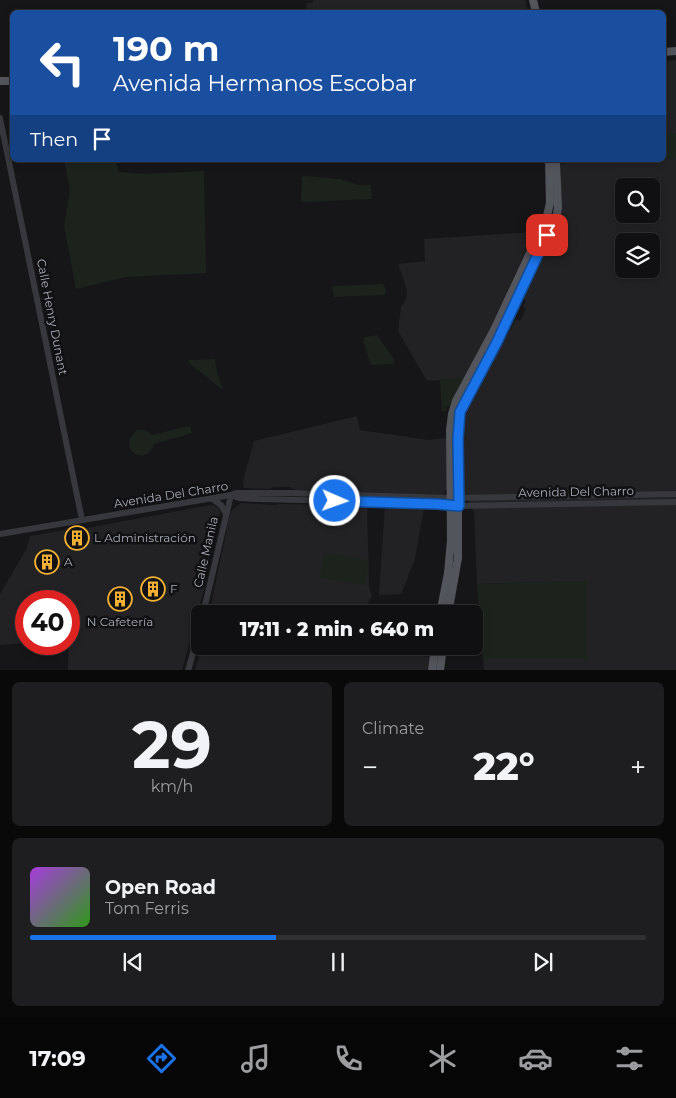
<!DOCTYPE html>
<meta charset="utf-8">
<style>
:root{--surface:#101012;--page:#1e1e20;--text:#f1f3f6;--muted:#9c9d9f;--line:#303032;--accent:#1a73e8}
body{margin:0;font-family:Montserrat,sans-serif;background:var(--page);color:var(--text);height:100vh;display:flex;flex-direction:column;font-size:19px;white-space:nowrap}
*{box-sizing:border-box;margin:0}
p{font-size:16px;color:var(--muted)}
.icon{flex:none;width:28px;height:28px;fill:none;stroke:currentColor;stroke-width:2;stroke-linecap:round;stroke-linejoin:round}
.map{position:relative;height:670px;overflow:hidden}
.sheet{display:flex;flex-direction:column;gap:12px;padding:12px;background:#09090a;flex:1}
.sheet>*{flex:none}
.top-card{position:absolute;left:10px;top:10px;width:656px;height:152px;border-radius:8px;box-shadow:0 2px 8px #0003,0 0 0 1px var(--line);background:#1a4fa0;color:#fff;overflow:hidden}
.controls{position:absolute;left:615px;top:178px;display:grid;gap:10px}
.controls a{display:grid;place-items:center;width:45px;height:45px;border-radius:8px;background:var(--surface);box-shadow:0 2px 8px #0003,0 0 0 1px var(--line);font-size:25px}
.speed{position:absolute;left:15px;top:590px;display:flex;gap:10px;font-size:25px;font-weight:700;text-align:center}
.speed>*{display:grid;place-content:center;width:65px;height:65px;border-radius:50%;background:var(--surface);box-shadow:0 2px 8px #0003,0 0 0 1px var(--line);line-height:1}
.speed .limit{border:8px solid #d22;background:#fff;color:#111}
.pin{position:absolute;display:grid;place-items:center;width:42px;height:42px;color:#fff;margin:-21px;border-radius:10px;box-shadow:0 2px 8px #0006}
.me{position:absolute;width:55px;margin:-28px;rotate:92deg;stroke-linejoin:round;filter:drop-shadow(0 0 4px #0008)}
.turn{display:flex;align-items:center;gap:18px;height:105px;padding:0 20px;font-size:22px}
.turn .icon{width:65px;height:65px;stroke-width:2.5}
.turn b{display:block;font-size:35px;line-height:42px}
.then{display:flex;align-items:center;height:48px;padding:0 20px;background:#0003;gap:10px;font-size:19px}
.big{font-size:38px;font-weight:800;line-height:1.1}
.sheet .widget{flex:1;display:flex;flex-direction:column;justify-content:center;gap:8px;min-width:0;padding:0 18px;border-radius:8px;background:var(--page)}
.sheet .dial{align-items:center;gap:0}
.dial b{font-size:65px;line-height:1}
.song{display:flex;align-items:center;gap:15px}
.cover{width:60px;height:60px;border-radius:8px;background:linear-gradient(135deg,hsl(280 70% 55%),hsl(110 70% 35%))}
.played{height:5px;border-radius:2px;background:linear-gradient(90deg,var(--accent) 40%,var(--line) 40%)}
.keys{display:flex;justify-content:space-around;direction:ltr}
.heat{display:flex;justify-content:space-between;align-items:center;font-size:28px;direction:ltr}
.sheet .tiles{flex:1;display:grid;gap:12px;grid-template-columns:1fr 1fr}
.widget:last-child{grid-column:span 2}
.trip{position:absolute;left:191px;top:605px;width:292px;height:50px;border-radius:8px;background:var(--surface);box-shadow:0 2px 8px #0003,0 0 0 1px var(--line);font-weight:800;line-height:50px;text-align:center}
.menu{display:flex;height:80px;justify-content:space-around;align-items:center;background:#060607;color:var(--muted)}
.menu .icon{width:35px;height:35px}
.menu .current{color:var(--accent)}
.menu b{font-size:22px;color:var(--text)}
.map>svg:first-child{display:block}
.built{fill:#222225;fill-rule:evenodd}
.green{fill:#1c231d}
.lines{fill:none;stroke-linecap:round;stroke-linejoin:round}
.minor{stroke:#37383d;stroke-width:6}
.major{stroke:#53555c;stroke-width:8}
.route-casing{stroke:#114b97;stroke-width:12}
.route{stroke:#1a73e8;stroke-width:9}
.labels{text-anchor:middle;stroke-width:5;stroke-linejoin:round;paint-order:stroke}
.street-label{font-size:12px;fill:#a8adb8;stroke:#111113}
.poi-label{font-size:12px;fill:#a8adb8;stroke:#111113;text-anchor:start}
</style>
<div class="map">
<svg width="676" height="671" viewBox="0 0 676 671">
<rect width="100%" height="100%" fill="#161618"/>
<!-- built -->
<g class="built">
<path d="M313,0H525L528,12H307L306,3H313Z"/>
<path d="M676,60V670H474H484L483,659H586L585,581L477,584L474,512L464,494L463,433L467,407L516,319L520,321L526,309L523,307L526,301L523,299L561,215V160H664V61ZM624,186H651V214H624ZM624,241H651V269H624Z"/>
<path d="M534,232L487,336L465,378L427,381L398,331L401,307L406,300L407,290L398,264L425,261L424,239Z"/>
<path d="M357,416L360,430L429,440L447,438L448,490H445L444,495L295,490L290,487H273L269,489L244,488L243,481L254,441Z"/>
<path d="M241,503L275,505L279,504L367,506L369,587L372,596L362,614H211L210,610L230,514L232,510Z"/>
<path d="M210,505H214L219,509L220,513L214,545L210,556L206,582L182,670H68L69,601H26V643L0,645V594L26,550L30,536L72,529L87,528Z"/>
<path d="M385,506L424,508L415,559L401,594L379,595Z"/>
<path d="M202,646H357L431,657L429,670L195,671Z"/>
</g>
<!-- green -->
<g class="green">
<path d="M676,133V159L663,160L664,134Z"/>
<path d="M64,160H115L119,172L145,174L204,171L206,273L126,277L76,289L64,226L70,190Z"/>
<path d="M305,176L340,179L358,185H371L372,199L303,202L301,201L302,177Z"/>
<path d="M383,284L386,289L385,295L334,297L332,288L334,286Z"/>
<path d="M378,335C382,345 390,351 394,360L393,364L372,365L370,363L363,340L365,337Z"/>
<path d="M215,359L216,368L223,390L188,362L189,360Z"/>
<path d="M465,378L451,405L447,407L446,411H442L440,380Z"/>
<path d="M190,426L192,433L154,444C149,462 127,458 129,439L137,430H145L152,435Z"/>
<path d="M324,553L369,560L365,585L320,578Z"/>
<path d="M586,581L587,659H483L477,584Z"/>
</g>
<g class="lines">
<!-- minor -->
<g class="minor">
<path d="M0,118L82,520"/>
<path d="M232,495L236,493H290L451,498L676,494"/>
<path d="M211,498L221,505L226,514"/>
<path d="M0,534L231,495L239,498L258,499L427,503L459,506L676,502"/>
<path d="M203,614L231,495"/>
<path d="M188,671L200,627"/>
</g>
<!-- major -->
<g class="major">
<path d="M533,0L536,12"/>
<path d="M664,52L676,51"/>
<path d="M0,81H12"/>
<path d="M440,614L448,573L451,540L450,430L452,414L456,401L494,330L547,216L550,203L549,160"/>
<path d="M448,614L458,558V439L460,412L497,342L556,218L558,208L556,160"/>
<path d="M432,671L435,646"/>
<path d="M440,671L443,646"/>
</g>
</g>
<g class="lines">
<!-- route casing -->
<g class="route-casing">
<path id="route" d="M335,501L437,504L459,506L458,439L460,412L497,342L547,235"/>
</g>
<!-- route -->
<use href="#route" class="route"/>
</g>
<!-- icons -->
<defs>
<g id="building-ring" transform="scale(1.25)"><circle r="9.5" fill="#111113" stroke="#f2b134" stroke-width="1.5"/><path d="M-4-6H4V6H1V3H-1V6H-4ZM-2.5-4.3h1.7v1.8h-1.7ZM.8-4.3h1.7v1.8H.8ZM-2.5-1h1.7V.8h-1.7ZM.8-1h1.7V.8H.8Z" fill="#f2b134"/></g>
</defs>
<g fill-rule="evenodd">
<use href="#building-ring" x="77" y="538"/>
<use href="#building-ring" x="47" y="562"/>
<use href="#building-ring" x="153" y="589"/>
<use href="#building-ring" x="120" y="599"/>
</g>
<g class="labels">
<!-- street labels -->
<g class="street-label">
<text transform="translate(52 317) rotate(79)" y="4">Calle Henry Dunant</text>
<text transform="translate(576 492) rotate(-1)" y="4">Avenida Del Charro</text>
<text transform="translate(171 495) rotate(-9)" y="4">Avenida Del Charro</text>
<text transform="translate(206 552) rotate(-77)" y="4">Calle Manila</text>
</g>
<!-- poi labels -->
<g class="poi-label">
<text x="94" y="542">L Administración</text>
<text x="64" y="566">A</text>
<text x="170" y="593">F</text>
<text x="120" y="626" text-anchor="middle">N Cafetería</text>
</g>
</g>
</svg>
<div class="controls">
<a><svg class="icon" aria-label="search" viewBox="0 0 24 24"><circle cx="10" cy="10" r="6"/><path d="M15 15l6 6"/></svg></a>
<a><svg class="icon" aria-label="layers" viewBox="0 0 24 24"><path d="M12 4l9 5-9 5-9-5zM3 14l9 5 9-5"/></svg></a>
</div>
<div class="speed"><div class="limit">40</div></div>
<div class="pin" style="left:547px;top:235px;background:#d93025"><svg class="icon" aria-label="arrive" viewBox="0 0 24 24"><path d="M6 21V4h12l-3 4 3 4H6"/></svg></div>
<svg class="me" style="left:335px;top:501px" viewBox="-20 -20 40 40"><circle r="17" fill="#1a73e8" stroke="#fff" stroke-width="3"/><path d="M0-11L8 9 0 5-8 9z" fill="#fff"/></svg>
<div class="trip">17:11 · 2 min · 640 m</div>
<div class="top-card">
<div class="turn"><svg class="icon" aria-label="left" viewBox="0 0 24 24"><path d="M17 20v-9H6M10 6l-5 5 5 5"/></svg><div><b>190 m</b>Avenida Hermanos Escobar</div></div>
<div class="then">Then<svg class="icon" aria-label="arrive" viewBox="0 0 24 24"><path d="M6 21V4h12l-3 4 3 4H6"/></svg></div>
</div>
</div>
<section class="sheet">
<div class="tiles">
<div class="widget dial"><b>29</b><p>km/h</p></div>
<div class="widget"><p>Climate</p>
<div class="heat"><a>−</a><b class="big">22°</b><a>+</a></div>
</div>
<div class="widget">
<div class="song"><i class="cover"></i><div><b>Open Road</b><p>Tom Ferris</p></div></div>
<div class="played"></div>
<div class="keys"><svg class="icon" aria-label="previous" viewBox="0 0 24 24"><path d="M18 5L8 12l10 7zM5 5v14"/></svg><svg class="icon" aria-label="pause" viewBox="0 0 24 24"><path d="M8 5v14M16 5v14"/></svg><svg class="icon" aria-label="next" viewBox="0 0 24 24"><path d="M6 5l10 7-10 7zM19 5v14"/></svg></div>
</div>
</div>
</section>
<nav class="menu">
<b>17:09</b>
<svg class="icon current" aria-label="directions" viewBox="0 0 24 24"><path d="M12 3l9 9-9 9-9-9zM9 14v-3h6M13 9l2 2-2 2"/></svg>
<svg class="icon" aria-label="music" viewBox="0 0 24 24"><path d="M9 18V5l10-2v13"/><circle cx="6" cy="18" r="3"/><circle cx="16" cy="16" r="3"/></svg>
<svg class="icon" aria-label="phone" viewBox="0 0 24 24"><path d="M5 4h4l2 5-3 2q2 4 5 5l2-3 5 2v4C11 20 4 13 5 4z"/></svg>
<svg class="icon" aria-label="climate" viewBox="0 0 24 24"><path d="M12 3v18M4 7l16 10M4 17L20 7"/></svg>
<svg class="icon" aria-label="car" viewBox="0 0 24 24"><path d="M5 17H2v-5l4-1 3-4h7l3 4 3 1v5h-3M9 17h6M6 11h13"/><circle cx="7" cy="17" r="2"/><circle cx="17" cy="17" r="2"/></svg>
<svg class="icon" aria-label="filters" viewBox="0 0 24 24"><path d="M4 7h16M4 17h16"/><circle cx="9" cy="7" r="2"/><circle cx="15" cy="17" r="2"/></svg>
</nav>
